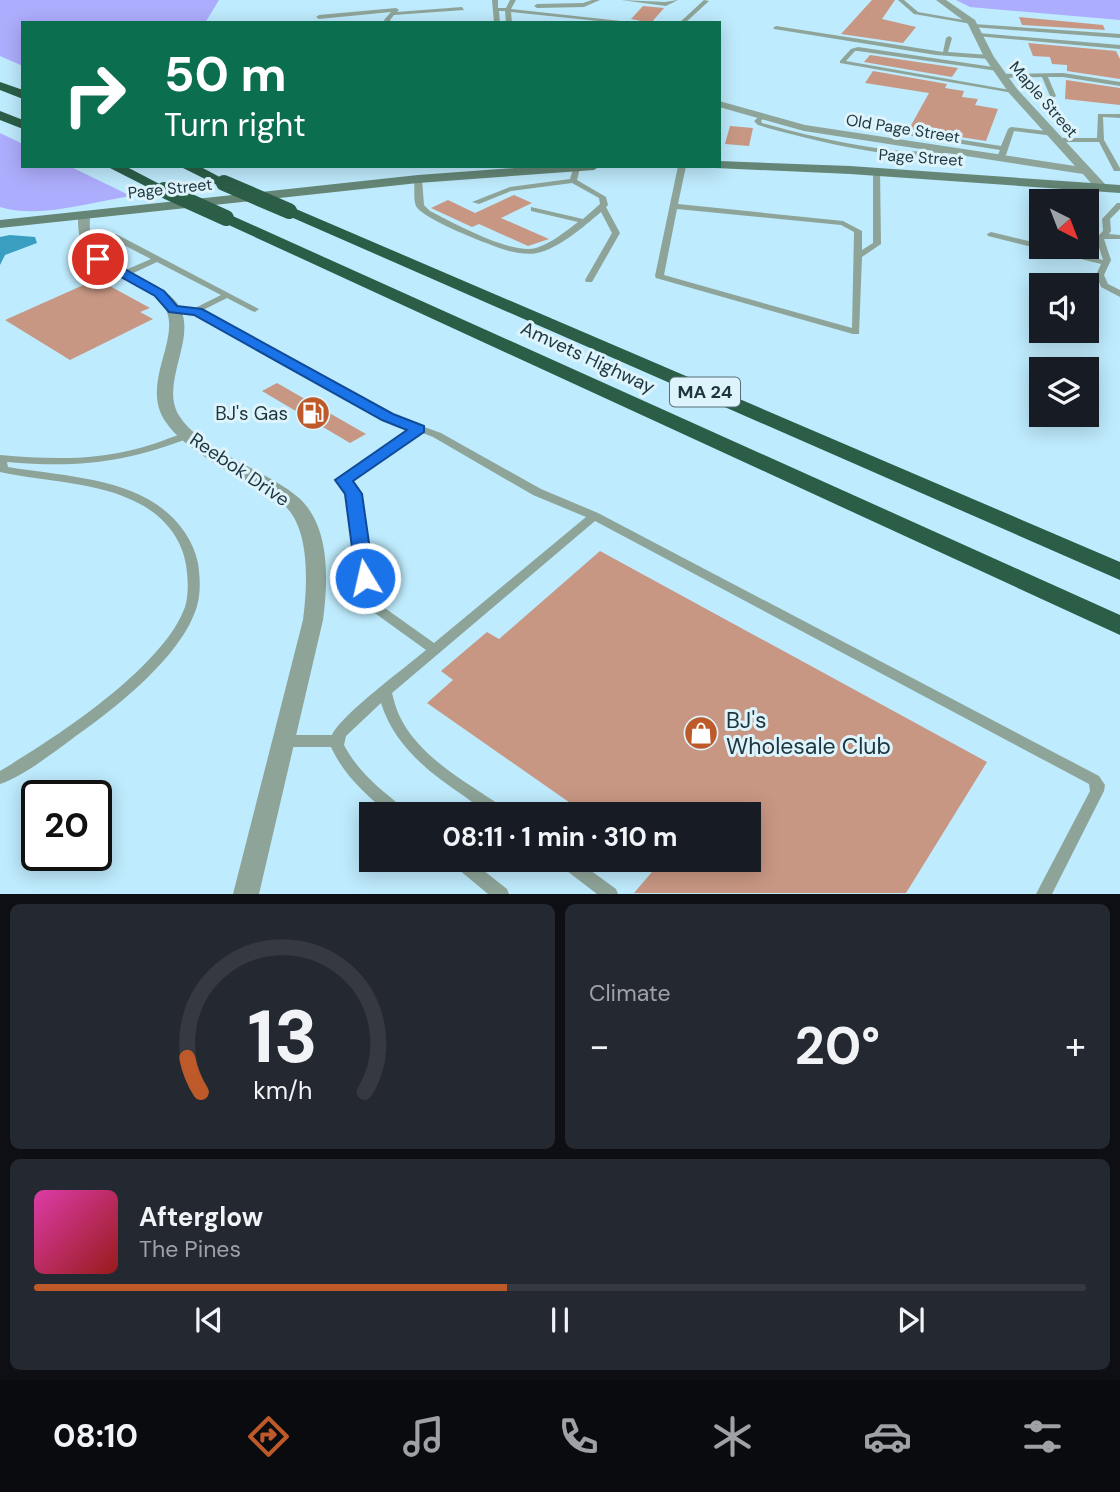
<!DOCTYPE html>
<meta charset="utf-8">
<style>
:root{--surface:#171b24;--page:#242831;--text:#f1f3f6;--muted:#9ea1a6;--line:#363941;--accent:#be5929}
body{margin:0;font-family:"DM Sans",sans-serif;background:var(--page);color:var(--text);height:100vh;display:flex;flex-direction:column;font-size:26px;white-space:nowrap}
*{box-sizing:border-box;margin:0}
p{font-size:23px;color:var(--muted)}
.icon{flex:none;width:38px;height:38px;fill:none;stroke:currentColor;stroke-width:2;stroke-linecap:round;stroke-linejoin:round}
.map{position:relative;height:894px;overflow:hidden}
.side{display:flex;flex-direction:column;gap:10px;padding:10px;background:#0d0f14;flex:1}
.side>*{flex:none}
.guide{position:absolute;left:21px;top:21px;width:700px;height:147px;border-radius:0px;box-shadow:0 4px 18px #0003;background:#0b6e4f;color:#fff;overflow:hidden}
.needle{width:46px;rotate:138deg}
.controls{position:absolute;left:1029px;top:189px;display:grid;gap:14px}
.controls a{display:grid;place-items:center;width:70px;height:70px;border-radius:0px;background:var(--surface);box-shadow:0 4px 18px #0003;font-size:35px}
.speed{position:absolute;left:21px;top:780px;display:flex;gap:14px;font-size:35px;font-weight:700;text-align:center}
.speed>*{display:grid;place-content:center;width:91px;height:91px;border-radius:50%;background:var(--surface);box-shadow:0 4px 18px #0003;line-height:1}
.speed .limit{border:4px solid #111;border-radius:10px;background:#fff;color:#111}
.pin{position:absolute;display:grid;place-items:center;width:60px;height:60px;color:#fff;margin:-30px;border:4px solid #fff;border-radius:50%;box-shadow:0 2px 7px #0007}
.me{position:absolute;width:77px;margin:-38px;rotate:351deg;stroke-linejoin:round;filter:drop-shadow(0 0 5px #0008)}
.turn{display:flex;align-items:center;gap:24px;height:147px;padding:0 28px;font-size:32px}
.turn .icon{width:91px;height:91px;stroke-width:2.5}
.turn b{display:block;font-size:49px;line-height:60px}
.big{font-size:52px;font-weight:700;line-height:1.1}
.side .card{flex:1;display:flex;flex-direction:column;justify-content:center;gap:10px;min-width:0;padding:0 24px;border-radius:10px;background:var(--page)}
.side .dial{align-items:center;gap:0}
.dial svg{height:182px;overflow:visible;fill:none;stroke:var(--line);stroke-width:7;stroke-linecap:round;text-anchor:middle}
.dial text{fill:var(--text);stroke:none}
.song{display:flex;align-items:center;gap:21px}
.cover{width:84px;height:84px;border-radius:10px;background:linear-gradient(135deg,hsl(320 70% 55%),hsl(0 70% 35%))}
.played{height:7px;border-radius:4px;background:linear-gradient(90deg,var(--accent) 45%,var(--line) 45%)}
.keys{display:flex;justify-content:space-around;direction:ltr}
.heat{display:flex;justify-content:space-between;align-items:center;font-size:38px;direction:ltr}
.side .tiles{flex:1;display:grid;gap:10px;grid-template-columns:1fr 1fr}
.card:last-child{grid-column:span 2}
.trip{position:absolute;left:359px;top:802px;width:402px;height:70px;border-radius:0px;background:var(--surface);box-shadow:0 4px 18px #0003;font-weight:700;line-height:70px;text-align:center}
.dock{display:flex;height:112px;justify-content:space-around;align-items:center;background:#090b0e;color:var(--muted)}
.dock .icon{width:49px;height:49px}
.dock .on{color:var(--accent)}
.dock b{font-size:32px;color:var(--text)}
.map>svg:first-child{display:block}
.green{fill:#adadfd}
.water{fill:#399ebf}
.building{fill:#c89783}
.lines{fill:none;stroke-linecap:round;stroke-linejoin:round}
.lane{fill:#8ea499;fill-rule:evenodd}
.street{fill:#8ea499;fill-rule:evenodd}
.secondary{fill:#658676;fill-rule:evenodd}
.highway{fill:#2b5d47;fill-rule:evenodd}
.highway-bridge{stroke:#2b5d47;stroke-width:16}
.route{fill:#1a73e8;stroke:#114b97;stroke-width:2}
.labels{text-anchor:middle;stroke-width:6;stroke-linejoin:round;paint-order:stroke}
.far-street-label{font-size:16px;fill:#1e353d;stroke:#def4fd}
.shield{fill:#def4fd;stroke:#586e77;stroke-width:2}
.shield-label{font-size:18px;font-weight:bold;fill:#1e353d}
.street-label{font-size:19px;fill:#1e353d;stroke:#def4fd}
.poi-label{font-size:19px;fill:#1e353d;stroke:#def4fd;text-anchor:end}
.near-poi-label{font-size:23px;fill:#1e353d;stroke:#def4fd;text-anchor:start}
</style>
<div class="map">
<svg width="1120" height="894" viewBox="0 0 1120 894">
<rect width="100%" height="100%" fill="#beebfd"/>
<!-- green -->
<g class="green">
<path d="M0,0H219L205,23H23V66L0,56Z"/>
<path d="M956,0H1120V20L970,7Z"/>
<path d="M0,133L23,144V166H69L131,196C91,202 39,219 0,207Z"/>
</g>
<!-- water -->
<path class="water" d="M10,235L35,237L37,243L5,255L0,265V237Z"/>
<!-- building -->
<g class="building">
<path d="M872,0H895L882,19L916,27L903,43L841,34Z"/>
<path d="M643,6L664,8L651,23L631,19Z"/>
<path d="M1019,17L1103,25L1105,30L1022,25Z"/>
<path d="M1028,43L1116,51L1120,59V79L1067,71V65L1052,64L1050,57L1033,56Z"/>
<path d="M870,55L958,68L952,77L864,62Z"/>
<path d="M873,71L947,84L945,88L964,91L962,97L978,99L975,105L998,109L986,141L909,129L929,93L865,83Z"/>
<path d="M1066,80L1120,88V105L1065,99Z"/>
<path d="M730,126L753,128L749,146L725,144Z"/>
<path d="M514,195L532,203L501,218L549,239L528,246L479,224L472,227L431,208L448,200L475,213Z"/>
<path d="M97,279L150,308L140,312L153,319L70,360L5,320Z"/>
<path d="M277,383L366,434L350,443L262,391Z"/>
<path d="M600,551L987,762L906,893H634L663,859H749V814H586L427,703L453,680L441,671L487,632L499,639Z"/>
</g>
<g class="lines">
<!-- lane -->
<g class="lane">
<path d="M492,0H498V8H506L510,0H516L511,9L639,23H617L511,12L512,23H506L505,11H499L500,23H494Z"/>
<path d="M592,0H600L584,7L537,8L534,6L537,4L583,3Z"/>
<path d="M621,0L665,2L678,0L666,6Z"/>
<path d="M704,0L709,1L685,23H679Z"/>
<path d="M898,0H904L918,12L975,22L972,24L914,14Z"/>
<path d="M462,7L464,10L394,15L390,20L392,23H386L384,20L391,12L319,19L316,17L319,15L396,8L399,10L397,12Z"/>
<path d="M974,24L1120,34V38L972,27V25Z"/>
<path d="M776,26L943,52L946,38L949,36L952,38L948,52L989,55L992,57L989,59L936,55L774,29L773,28Z"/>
<path d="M978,33L1120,45V49L976,36V34Z"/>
<path d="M858,47L1000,68V70L998,71L858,51H855L846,61L1016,91L1013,93L840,63V61L851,49Z"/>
<path d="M1063,73L1120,82V86L1063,77H1048L1056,96L1053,98L1050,96L1042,77L1002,78L999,76L1002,74Z"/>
<path d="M762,114L765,116L761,121L762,123C809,136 901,159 947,149L950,151C918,168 795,136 758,125L754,121Z"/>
<path d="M1098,114H1120V118L1103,117L1104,140L1120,168V171H1114L1099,142H1059L1056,140L1059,138H1097Z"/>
<path d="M1011,127L1054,132L1057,134L1054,136L1014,131L1006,155L1002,157L998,155L1000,150L893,133L890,131L893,129L1001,146L1008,129Z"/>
<path d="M574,166L580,168L577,180L606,197L608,205L606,207L620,233L592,282H586L585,280L612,233L601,212C583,227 560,248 537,253C528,255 518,253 509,251C494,247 422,219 416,206C413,199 415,187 414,179L418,177L422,179L424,205L430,211C454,223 511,255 536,248C552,243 566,231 578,222L531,211V207L583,219L600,204L599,198L572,183L511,191L479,204L472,202L510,187L570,179Z"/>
<path d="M678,166H686L678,204L843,221L862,231V250L873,243V171L880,169L881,244L862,257L859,334H853L656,278L655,276ZM677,209L841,225L854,232L852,328L664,275Z"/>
<path d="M1117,203H1120V209L1110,219L1111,231L1109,234L1120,235V239H1104L1111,260L1104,275L1108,284L1120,290V297L1101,287L1096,275L1101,264L988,236L987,234L991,232L1041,244V247H1051L1103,260L1096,238L1103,231L1102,219Z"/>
<path d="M110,234H116L259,309L255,312L252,311L227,298L201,311L391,415L441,433L541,489L598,513L1099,776L1105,785L1104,791L1052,894H1036L1090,791L1089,784L595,521L392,693C394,701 396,708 399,715C419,758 468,783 506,809L508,814C501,814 493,815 487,812C479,808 471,801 464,796C428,772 394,745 381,703L346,736L344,745C358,772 382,791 405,809L407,814H389C365,794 344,775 331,747H284L279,745L277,741L279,737L284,735H332C341,715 406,667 426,650L365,606L363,603L349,495L338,480L411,429L383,419L198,316L170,311V307L191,310L221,295L157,262L127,276H121V272L151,259L110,238ZM420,432L433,437L533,495L586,517L434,643L375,601L360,494L349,481Z"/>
<path d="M188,432L192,433L193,435L192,437C125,463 78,468 7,462L8,467C55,475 116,477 156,504C177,518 193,539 198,563C200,577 201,592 197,606C182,657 114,709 72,739C51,754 24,776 0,784V771C55,738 163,668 185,607C189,594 188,578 186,565C182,538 163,516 140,504C98,481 45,482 0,472V455C46,459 91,461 136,449C154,445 170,437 188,432Z"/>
<path d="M449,859H469L507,889L509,894H488L452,864Z"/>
<path d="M555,859H575L616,889L618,894H597L558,864Z"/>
</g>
<!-- street -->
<g class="street">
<path d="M936,0H946L975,20L994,57L1017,89L1105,184V190H1097L1083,174L804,131L719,107V101L805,125L1075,166L1009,93L984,57L968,24Z"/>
<path d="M84,211L90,215C90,222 89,230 91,236C98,269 156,275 177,303C201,336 157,383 180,417C190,432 206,442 221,451C245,467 277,479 299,498C331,527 328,582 323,620L259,894H233L303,620C307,589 311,532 286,507C266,487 233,476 209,460C194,449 176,438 165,421C140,383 182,338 165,308C139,262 76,290 78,215Z"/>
</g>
<!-- secondary -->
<g class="secondary">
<path d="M719,161L850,166L1120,185V193L850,174L715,168L719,166Z"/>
<path d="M542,166H600L594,170L418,183L0,228V220L418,175Z"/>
</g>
<!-- highway -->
<g class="highway">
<path d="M0,82L23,90V99L0,90Z"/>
<path d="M0,111L23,120V129L0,120Z"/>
<path d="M106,166H125L171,190L169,193H159Z"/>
<path d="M179,166H199L231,183L229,186H219Z"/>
<path d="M289,206L1120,562V580L284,214V208Z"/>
<path d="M226,213L1120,615V635L220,221V215Z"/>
</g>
<!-- highway-bridge -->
<g class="highway-bridge">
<path d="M224,183L289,211"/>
<path d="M164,190L226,218"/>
</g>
</g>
<!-- route -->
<path class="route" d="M94,257H103L164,291L177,306L202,309L393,414L424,426V432L353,481L362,494L374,578L372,583H359L356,578L345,494L335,480L407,430L382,420L194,315L169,312L155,296L94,262Z"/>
<!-- icons -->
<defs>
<g id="fuel-disc" transform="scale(1.75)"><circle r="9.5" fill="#be5929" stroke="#def4fd"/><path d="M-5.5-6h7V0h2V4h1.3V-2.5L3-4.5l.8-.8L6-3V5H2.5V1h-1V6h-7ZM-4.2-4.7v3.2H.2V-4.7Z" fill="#fff"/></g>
<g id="shop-disc" transform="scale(1.75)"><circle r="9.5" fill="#be5929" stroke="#def4fd"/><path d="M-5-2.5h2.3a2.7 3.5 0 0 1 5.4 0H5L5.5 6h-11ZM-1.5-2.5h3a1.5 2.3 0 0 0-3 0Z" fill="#fff"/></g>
</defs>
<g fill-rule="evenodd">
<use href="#fuel-disc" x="313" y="413"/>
<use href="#shop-disc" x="701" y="733"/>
</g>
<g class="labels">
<!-- far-street labels -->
<g class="far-street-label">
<text transform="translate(1044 99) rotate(49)" y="6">Maple Street</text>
<text transform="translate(903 128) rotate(9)" y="6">Old Page Street</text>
<text transform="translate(921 157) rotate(4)" y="6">Page Street</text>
<text transform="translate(170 188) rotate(-6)" y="6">Page Street</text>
</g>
<!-- shield labels -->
<rect class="shield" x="670" y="377.5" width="70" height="29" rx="5"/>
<g class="shield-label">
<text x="705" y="398">MA 24</text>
</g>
<!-- street labels -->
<g class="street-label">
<text transform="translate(588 357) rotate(25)" y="7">Amvets Highway</text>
<text transform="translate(240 469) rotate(34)" y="7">Reebok Drive</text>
</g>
<!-- poi labels -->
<g class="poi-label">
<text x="288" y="420">BJ's Gas</text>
</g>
<!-- near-poi labels -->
<g class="near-poi-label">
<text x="726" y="728">BJ's<tspan x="726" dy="26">Wholesale Club</tspan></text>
</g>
</g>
</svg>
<div class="controls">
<a><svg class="needle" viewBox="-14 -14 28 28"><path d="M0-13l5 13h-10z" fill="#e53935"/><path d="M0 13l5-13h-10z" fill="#9ea1a6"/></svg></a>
<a><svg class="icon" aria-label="sound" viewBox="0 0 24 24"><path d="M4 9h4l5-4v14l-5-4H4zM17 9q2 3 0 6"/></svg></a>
<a><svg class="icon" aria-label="layers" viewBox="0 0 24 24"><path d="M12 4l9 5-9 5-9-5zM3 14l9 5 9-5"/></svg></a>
</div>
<div class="speed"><div class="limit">20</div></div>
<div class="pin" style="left:98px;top:259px;background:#d93025"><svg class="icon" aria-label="arrive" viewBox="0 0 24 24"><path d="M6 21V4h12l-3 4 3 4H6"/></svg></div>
<svg class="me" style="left:365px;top:578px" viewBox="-20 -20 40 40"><circle r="17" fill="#1a73e8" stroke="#fff" stroke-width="3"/><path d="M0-11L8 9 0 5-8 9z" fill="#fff"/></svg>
<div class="trip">08:11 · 1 min · 310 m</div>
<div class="guide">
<div class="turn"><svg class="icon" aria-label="right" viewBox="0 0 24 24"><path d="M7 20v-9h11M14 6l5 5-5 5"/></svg><div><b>50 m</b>Turn right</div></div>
</div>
</div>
<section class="side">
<div class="tiles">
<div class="card dial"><svg viewBox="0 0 100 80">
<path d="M14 69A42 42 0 1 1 86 69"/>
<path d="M14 69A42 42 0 0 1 8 54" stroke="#be5929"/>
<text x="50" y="56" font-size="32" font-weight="700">13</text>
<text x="50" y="72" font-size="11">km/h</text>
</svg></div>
<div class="card"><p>Climate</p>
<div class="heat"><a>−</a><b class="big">20°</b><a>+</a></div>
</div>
<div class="card">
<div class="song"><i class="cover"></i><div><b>Afterglow</b><p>The Pines</p></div></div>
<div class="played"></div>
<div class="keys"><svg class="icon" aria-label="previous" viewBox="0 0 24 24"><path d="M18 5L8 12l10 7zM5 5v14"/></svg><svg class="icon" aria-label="pause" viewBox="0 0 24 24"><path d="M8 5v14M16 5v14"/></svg><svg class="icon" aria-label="next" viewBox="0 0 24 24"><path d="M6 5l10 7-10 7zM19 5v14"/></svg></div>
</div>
</div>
</section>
<nav class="dock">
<b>08:10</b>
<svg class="icon on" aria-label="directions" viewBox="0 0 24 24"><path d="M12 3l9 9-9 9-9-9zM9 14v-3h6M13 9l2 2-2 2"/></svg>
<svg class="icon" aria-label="music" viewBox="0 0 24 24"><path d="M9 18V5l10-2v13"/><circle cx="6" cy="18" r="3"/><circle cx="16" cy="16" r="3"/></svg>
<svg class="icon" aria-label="phone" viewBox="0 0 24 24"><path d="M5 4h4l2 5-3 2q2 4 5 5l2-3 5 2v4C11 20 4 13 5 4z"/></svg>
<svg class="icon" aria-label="climate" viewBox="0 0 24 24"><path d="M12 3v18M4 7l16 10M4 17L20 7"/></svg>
<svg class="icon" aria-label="car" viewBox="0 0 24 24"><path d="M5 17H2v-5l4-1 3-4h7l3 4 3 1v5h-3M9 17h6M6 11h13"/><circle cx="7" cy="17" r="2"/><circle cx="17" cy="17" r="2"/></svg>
<svg class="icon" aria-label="filters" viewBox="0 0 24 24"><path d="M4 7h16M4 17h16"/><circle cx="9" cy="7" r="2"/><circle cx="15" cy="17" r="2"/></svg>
</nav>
